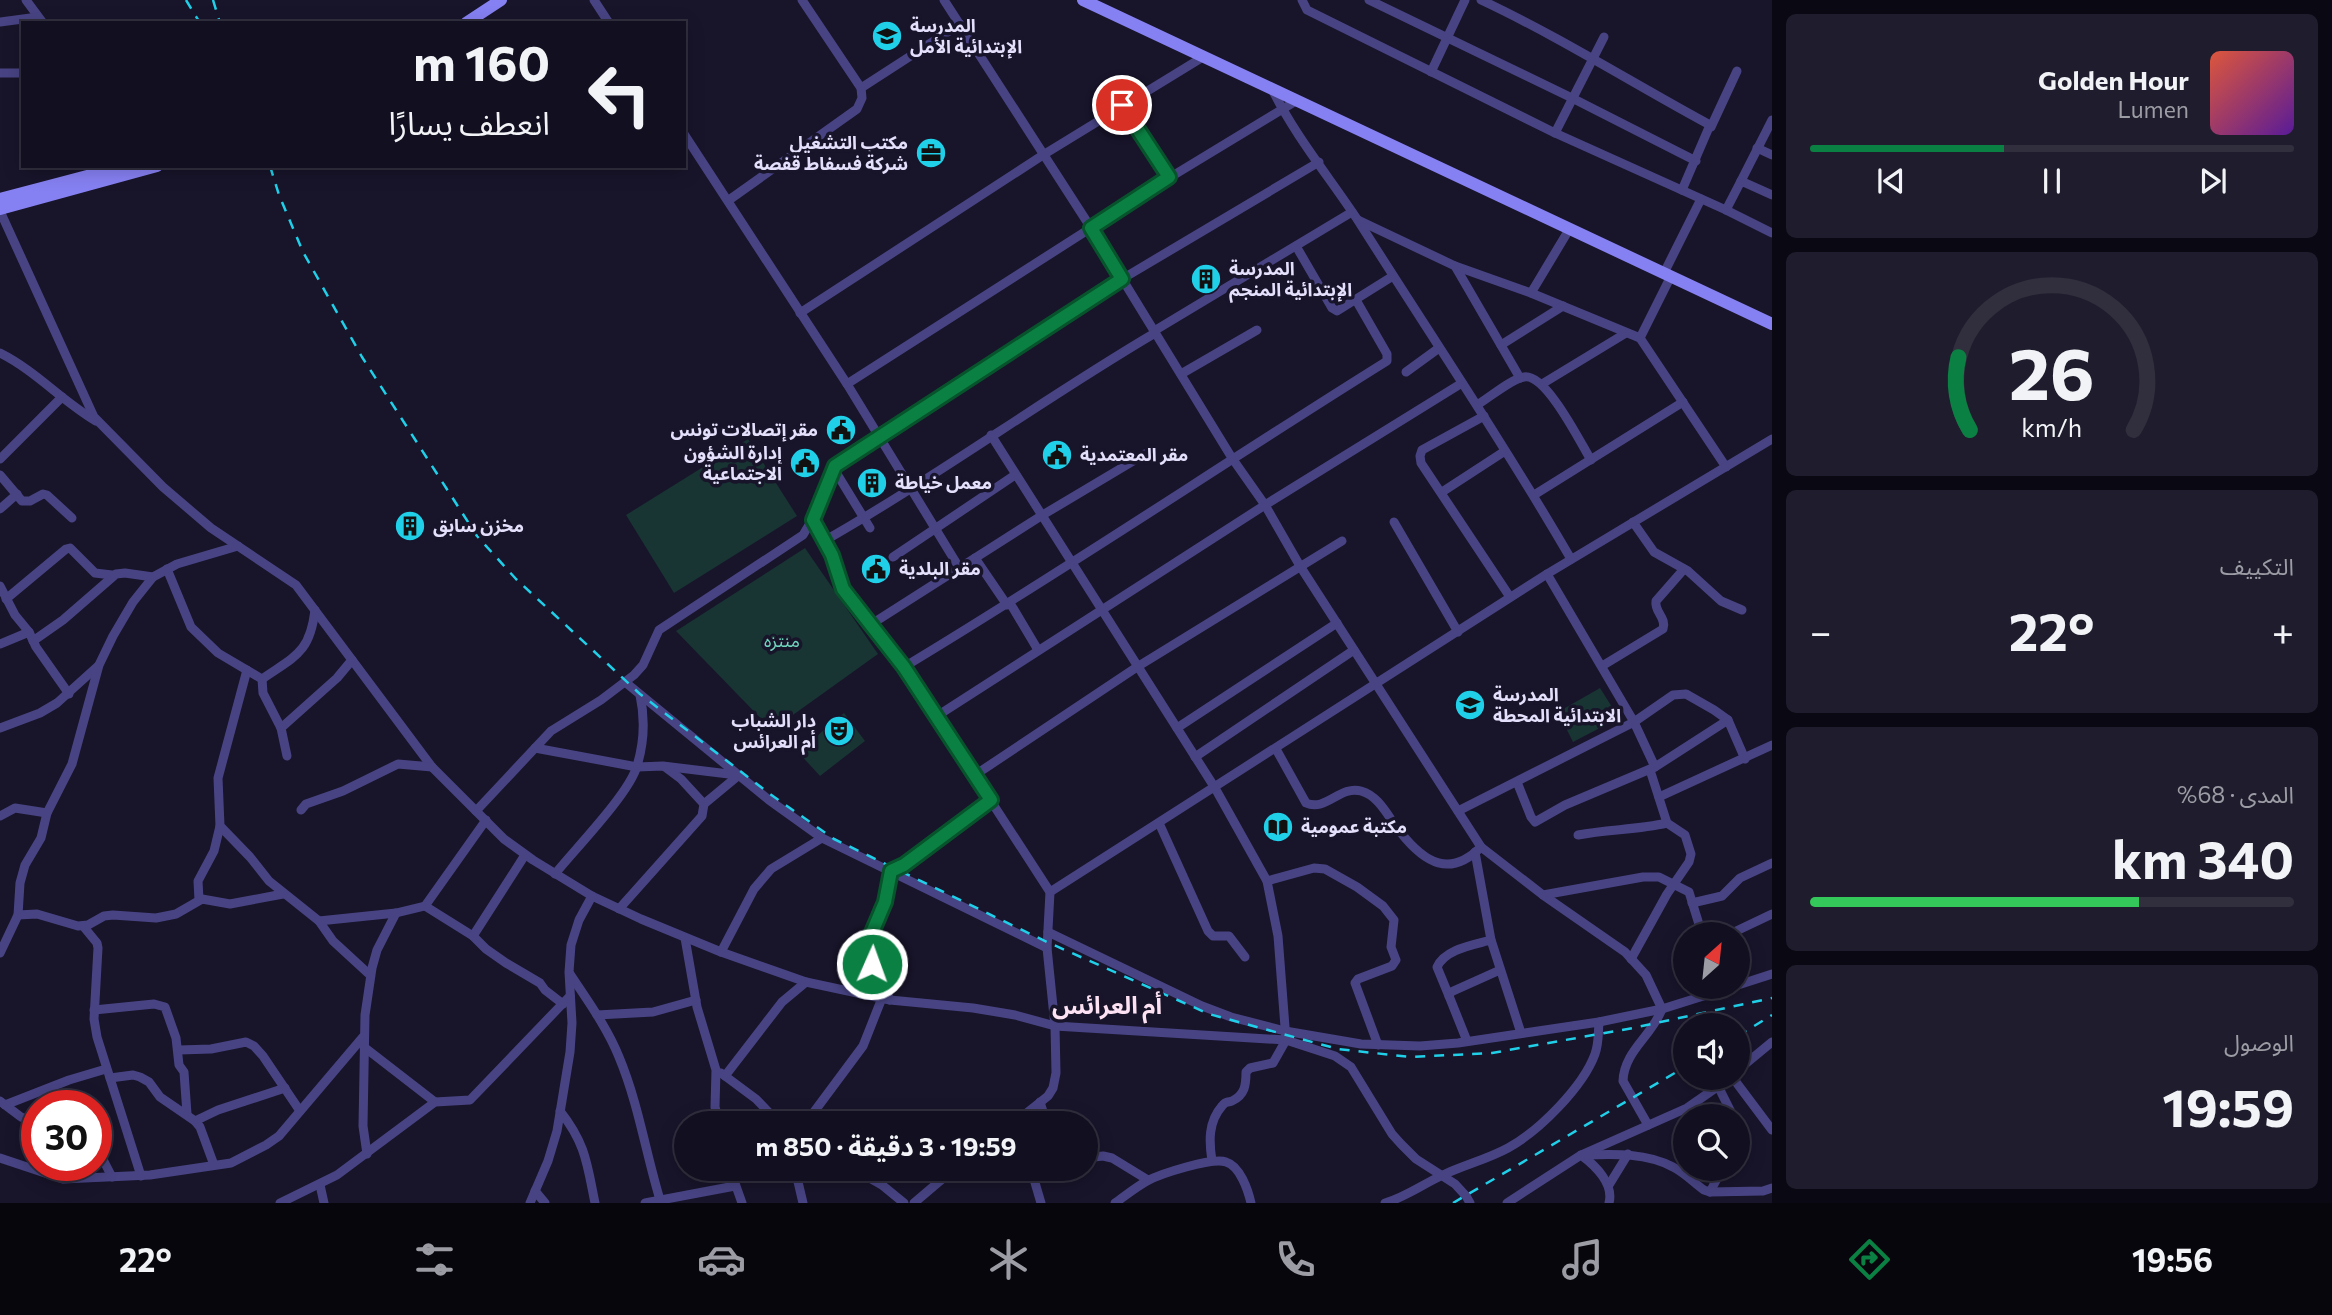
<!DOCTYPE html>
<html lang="ar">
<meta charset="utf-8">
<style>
:root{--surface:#120f20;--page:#1f1d2d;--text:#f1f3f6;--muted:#9c9ca5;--line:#312f3e;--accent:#0b8043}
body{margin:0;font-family:Commissioner,"Noto Sans Arabic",sans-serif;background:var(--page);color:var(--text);direction:rtl;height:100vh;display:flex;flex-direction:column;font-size:26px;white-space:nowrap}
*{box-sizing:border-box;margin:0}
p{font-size:23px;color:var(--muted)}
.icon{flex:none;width:38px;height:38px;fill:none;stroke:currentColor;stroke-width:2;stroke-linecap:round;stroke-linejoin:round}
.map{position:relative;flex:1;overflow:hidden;direction:ltr}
.panel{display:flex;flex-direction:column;gap:14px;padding:14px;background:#0a0812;width:560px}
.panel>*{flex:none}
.hud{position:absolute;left:21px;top:21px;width:665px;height:147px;border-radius:0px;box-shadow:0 4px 18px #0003,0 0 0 2px var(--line);direction:rtl;background:#120f20;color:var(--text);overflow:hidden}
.needle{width:46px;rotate:27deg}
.controls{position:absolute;left:1673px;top:922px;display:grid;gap:14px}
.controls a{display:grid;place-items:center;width:77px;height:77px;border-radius:50%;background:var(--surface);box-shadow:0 4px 18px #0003,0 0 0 2px var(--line);font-size:35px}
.speed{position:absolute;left:21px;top:1090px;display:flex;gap:14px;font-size:35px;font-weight:700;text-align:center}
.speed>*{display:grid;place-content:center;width:91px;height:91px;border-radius:50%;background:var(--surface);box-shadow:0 4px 18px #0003,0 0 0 2px var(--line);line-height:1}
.speed .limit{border:10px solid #d22;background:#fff;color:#111}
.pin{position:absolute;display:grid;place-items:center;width:60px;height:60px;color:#fff;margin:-30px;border:4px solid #fff;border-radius:50%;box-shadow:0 2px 7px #0007}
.me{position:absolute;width:77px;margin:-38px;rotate:2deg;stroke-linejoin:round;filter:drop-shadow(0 0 5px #0008)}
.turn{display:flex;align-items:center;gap:24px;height:147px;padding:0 21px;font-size:32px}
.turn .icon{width:91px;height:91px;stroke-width:2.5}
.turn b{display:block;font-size:49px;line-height:60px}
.big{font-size:52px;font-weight:700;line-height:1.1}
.panel .card{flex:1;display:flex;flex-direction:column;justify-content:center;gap:10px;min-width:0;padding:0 24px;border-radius:10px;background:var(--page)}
.panel .dial{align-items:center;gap:0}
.dial svg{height:182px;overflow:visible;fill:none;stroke:var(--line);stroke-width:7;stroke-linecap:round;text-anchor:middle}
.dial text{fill:var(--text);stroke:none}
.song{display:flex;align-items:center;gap:21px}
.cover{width:84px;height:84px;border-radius:10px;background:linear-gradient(135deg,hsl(10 70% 55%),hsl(270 70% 35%))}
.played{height:7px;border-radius:4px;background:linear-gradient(90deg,var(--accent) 40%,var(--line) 40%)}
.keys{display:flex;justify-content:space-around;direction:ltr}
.heat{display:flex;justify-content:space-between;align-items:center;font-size:38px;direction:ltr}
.charge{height:10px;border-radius:5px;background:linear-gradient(90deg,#34c759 68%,var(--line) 0)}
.trip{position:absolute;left:674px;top:1111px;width:424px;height:70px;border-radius:35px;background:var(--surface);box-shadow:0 4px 18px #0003,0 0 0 2px var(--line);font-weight:700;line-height:70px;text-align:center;direction:rtl}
.tabs{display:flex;height:112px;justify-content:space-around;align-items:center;background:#07060d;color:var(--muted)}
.tabs .icon{width:49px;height:49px}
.tabs .current{color:var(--accent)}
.tabs b{font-size:32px;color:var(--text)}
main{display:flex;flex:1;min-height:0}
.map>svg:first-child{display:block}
.green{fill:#183433}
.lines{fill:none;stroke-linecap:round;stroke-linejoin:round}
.minor{stroke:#484484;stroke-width:9}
.secondary{stroke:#8681f2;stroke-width:12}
.rail{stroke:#20d0e9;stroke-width:2.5;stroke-dasharray:10 9;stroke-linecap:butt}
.route-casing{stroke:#07532c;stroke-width:18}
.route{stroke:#0b8043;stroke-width:12}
.labels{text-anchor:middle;stroke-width:7;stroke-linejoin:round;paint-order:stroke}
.poi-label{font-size:18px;font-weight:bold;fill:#e4e0fc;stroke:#18142a;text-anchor:start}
.park-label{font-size:18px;fill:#72d6bf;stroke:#18142a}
.district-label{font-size:24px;font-weight:bold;fill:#fce2f2;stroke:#18142a}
</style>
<main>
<section class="panel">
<div class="card">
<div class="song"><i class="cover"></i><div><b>Golden Hour</b><p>Lumen</p></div></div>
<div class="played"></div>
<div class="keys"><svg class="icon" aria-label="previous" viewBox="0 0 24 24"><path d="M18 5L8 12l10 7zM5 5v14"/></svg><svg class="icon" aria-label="pause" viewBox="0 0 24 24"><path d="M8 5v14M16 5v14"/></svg><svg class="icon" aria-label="next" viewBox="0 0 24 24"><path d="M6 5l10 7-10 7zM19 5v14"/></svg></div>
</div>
<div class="card dial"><svg viewBox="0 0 100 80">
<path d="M14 69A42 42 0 1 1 86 69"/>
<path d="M14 69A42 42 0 0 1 9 37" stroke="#0b8043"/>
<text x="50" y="56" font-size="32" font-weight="700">26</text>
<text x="50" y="72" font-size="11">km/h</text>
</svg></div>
<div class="card"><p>التكييف</p>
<div class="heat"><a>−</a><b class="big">22°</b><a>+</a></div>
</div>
<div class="card"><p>المدى · 68%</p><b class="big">340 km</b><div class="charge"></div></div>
<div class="card"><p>الوصول</p><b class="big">19:59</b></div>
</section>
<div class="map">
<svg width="1772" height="1203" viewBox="0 0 1772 1203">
<rect width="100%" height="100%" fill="#18142a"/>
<!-- green -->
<g class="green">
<path d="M748,439L797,516L674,593L626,515Z"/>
<path d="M805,548L878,654L772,730L676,631Z"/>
<path d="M1600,688L1619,718L1573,742L1558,712Z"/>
<path d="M844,713L865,741L820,776L798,752Z"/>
</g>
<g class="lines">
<!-- minor -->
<g class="minor">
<path d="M26,0L43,23"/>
<path d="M594,0L609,23"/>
<path d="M944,0L1091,228L1232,458L1265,505L1300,566L1481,847L1543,895L1625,952L1646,975L1662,1009C1652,1036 1624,1051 1623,1081L1648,1125"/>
<path d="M1302,0L1307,10L1555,133L1726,210L1772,233"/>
<path d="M1369,0L1572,98L1696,161"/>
<path d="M1481,0C1560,37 1634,84 1710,125L1682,190"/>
<path d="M0,22L38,17"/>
<path d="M1431,72L1465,0"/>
<path d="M0,73H23"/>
<path d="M861,88L960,24"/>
<path d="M1272,89C1295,136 1330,178 1359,222C1430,334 1504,444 1571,559"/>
<path d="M1122,105L1169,178"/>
<path d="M1711,127L1737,71"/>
<path d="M1555,133L1604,37"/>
<path d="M684,134L847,384L960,569"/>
<path d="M1757,148L1772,155"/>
<path d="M1741,181L1772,120"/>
<path d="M729,200L857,109L862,98L861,88L802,0"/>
<path d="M1726,210L1741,181L1772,195"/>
<path d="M0,211L94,417L163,487L211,528L296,585L432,767L504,839L533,860L592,896L641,919L721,952L806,982L890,1000L973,1008L1015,1015L1055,1026L1286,1040L1335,1056L1351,1067L1392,1134L1401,1144L1416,1159L1455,1184L1466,1196L1470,1203"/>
<path d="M1358,220L1455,266L1520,378"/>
<path d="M1296,246L1332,308L1337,311L1393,276"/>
<path d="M1455,266L1531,293L1640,338"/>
<path d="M1664,273L1701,199"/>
<path d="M1671,276L1640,338L1726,467"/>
<path d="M1531,293L1570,228"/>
<path d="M800,313L1043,155L1203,57"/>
<path d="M1154,331L1352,212"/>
<path d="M1501,345L1563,306"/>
<path d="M0,353C36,371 62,401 96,421"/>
<path d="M1406,372L1439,348"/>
<path d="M1181,374L1257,330"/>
<path d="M847,384L1169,178L1296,101"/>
<path d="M1542,384L1626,333"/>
<path d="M1477,405C1489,398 1511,379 1524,377C1546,373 1580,442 1591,460"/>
<path d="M1484,416L1422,450L1420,456L1421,463L1510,597"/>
<path d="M991,435L1215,788L1267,881L1278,936L1286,1040L1273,1063L1250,1068L1246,1072C1246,1085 1245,1095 1232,1101C1226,1103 1226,1101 1222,1106C1208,1122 1209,1142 1212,1161"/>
<path d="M0,459L62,397"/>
<path d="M834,469L870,528"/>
<path d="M0,475L22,501H30L43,494L47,495L72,518"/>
<path d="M1442,492L1505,451"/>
<path d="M1534,495L1683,402"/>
<path d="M0,509L17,494"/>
<path d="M812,520L832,555L843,589L904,667L1050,892L1047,948L1055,1026L1056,1073L1053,1088L1048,1096L1013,1124"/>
<path d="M1394,522L1458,632"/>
<path d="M1633,522L1654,552L1688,571L1721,601L1742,610"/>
<path d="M824,541C938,476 1043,399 1155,333"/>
<path d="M893,557L1015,475"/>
<path d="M975,558L1007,605"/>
<path d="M167,569L191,627L218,653L262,679"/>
<path d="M1547,574L1634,722L1673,695L1686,694L1714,710L1728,720L1745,759"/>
<path d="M0,586L15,615L29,632L36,647L69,694"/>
<path d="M6,599L66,549L70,548L95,573L112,575"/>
<path d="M1010,603L1038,650"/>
<path d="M870,625L1041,516L1150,451"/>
<path d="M33,641L63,620L116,574L125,573L153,577"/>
<path d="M0,644L29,632"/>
<path d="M1602,666L1663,629C1667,618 1654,612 1656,601L1684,569"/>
<path d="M904,667C1067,569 1225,462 1387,361V354L1356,300"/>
<path d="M247,670L218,778L220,826L250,857L269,881L319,921L333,941L370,975"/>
<path d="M262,679C295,656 310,653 315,610"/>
<path d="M262,679L263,693L281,728L287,756"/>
<path d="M625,682L769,800L822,838L1047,948"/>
<path d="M937,716L1265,505L1462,383"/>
<path d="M0,728L40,713L57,703L98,666"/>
<path d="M281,728L337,678L352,660"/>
<path d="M1177,728L1337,623"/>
<path d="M535,748L637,767L663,766L737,775"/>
<path d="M1276,749L1306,803C1326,812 1340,785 1361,791C1380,796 1389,819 1401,833C1425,863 1450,878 1481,847"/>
<path d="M1195,757L1354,650"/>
<path d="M975,775L1137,667L1342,541"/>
<path d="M1517,782L1531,817L1535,822L1565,805L1655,767L1728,720"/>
<path d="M1659,797L1772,745"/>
<path d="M704,804L739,775"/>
<path d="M301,810L306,804L343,791L398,764L432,767"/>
<path d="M476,811L551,731L601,700L634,675L643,665L659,630L803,535L812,520L835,466L840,463L881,438L1122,279L1319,162"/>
<path d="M1458,811L1634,722L1655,767"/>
<path d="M0,816L15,808L47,813"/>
<path d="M1159,823L1208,931L1213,936H1229L1245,957"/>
<path d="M1578,835C1608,829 1637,830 1667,823"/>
<path d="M1475,852L1491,940L1521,1033"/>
<path d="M555,874C575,849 629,794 637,766C644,743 645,718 640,695"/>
<path d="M1267,881L1314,868L1325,869L1357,887L1383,906L1394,920L1391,947L1396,960L1392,966L1358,979L1355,983L1378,1045"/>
<path d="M1050,892L1547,574L1772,439"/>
<path d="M1543,895L1643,877H1659L1689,892L1702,934"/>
<path d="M199,900L198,881L214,851L220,826"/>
<path d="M1692,903L1722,896L1740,878L1772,863"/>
<path d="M425,906L486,820"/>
<path d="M619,909L702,816L704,804L681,779L665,767"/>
<path d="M18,915L37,914L78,926L88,925L104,916L113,915L156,918L176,914L202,899L230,904L283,894"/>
<path d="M319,921L396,913L425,906L473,936L486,949L506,963L540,983L545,990L563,1004"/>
<path d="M83,926L97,943L98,948L94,1019L97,1037L141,1176"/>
<path d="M1048,932L1202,1006L1231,1017L1285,1031L1361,1044L1420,1046L1458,1043L1599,1022L1662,1009L1732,987"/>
<path d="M1730,934L1772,914"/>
<path d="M473,936L525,855"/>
<path d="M685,938L697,1007L716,1070L715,1107L720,1124"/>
<path d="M721,952L754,889L771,869L822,838"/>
<path d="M0,953L18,915L20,883L25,865L41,838L47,813L72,764L99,665L113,636L133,602L153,577L177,564L238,546"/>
<path d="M1631,959L1667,894L1689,862L1691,854L1685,835L1667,823L1650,770"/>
<path d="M570,974C587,1000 607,1027 619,1057C639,1105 646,1155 661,1203"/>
<path d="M1738,985L1772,974"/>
<path d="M1449,996L1437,967C1445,949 1473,945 1491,940"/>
<path d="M890,1000L868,951V942L885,902L890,871L904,865L991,800"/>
<path d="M94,1010L154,1004L165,1007L176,1038L179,1065L184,1072L187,1114"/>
<path d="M597,1015L653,1012L696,1000"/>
<path d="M1467,1041L1449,996L1451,992L1500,970"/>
<path d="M364,1047L435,1102"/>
<path d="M179,1050L211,1049L246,1042L254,1046L263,1056L300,1111"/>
<path d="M1738,1070L1772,1042"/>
<path d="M721,1073L756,1099L780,1124"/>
<path d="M725,1076L782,1002L806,982"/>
<path d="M110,1078L133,1075L140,1077L149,1082L160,1097L195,1121L200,1127L214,1165"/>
<path d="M1733,1078L1772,1130"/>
<path d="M1718,1086L1733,1116"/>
<path d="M0,1101L21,1117L37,1123"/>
<path d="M1040,1102L1047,1124"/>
<path d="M5,1105L69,1080L106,1069"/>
<path d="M560,1111C586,1144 587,1164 595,1203"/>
<path d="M195,1121L218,1110L285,1088"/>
<path d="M1738,1123L1745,1141L1738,1154"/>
<path d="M805,1124L863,1046L882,998"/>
<path d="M96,1146L112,1177"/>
<path d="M367,1154L363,1126L365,1015L372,968L377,950L396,913"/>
<path d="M1581,1155C1596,1166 1614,1184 1609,1203"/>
<path d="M1587,1155C1615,1154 1647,1153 1673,1167C1685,1173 1694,1183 1704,1190L1710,1192L1763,1191L1772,1188"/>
<path d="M0,1158L63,1179L150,1175L231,1163L266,1145L279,1136L363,1037"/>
<path d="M1085,1158L1103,1156L1112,1158L1148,1180"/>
<path d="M730,1169L742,1203"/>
<path d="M795,1169L803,1203"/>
<path d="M854,1169L882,1185L904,1203"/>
<path d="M1031,1169L1041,1203"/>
<path d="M320,1185L324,1203"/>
<path d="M1609,1185L1628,1154"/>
<path d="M535,1191L545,1203"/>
<path d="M1710,1192L1722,1169"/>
<path d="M280,1203L337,1175L435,1102L470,1100L570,996"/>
<path d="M530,1203L548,1161L557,1131L570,1052L572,1023L569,972L571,945L579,920L592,896"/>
<path d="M645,1203L735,1186"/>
<path d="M914,1203L954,1169"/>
<path d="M1115,1203C1125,1196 1136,1187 1147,1181C1160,1174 1212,1157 1226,1162C1240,1166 1248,1190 1251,1203"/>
<path d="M1385,1203C1406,1197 1423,1184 1443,1175C1464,1165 1488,1159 1508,1148C1539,1131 1583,1087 1595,1054C1599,1043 1598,1033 1599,1022"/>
<path d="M1507,1203L1581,1155L1687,1108L1730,1078"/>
</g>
<!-- secondary -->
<g class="secondary">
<path d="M1083,0L1772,324"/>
<path d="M466,23L501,0"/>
<path d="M0,199L125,166"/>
<path d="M0,209L157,166"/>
</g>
<!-- rail -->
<g class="rail">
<path d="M186,0L200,23"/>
<path d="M213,0L220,23"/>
<path d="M270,166L279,195L303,252L362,357L477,536L516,579L640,694L770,794L834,839L1047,942L1209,1014L1338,1049L1410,1057L1492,1053L1633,1028L1772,998"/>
<path d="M1738,1036L1772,1015"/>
<path d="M1453,1203L1685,1067"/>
</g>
</g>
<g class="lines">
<!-- route casing -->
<g class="route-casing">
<path id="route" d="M872,964L868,942L885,902L891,871L904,865L991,800L904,667L843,589L832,555L813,520L835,466L1122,279L1091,228L1169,177L1122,105"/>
</g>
<!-- route -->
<use href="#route" class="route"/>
</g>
<!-- icons -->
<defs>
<g id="school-disc" transform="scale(1.575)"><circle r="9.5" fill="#20d0e9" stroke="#18142a"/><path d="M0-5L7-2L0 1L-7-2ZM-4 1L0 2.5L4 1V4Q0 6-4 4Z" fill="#111"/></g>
<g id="office-disc" transform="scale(1.575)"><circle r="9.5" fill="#20d0e9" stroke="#18142a"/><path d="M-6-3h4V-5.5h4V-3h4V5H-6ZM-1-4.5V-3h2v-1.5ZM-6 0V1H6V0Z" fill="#111"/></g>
<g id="building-disc" transform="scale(1.575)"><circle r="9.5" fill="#20d0e9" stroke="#18142a"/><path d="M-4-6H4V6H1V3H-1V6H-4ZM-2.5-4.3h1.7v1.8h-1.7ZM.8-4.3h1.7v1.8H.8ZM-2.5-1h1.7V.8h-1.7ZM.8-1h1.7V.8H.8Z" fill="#111"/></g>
<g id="civic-disc" transform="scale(1.575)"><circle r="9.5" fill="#20d0e9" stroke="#18142a"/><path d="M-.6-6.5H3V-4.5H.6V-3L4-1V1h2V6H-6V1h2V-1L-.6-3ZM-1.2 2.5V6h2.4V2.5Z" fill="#111"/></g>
<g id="theatre-disc" transform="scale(1.575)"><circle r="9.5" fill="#20d0e9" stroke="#18142a"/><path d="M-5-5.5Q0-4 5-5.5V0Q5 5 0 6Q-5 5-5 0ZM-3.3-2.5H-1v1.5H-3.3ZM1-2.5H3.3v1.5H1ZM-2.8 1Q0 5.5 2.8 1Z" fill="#111"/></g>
<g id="library-disc" transform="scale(1.575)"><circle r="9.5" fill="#20d0e9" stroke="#18142a"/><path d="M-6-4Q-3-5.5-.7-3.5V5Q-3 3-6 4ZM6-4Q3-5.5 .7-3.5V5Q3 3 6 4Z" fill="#111"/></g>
</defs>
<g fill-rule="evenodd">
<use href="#school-disc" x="887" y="36"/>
<use href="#office-disc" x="931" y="153"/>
<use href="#building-disc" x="1206" y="279"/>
<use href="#civic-disc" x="841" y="430"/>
<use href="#civic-disc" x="1057" y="455"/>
<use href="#civic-disc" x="805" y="463"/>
<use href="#building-disc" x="872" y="483"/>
<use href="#building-disc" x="410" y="526"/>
<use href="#civic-disc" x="876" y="569"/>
<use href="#school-disc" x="1470" y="705"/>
<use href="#theatre-disc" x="839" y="731"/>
<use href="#library-disc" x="1278" y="827"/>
</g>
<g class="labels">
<!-- poi labels -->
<g class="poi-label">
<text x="910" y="32">المدرسة<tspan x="910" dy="21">الإبتدائية الأمل</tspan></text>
<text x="908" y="149" text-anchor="end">مكتب التشغيل<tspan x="908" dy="21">شركة فسفاط قفصة</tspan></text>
<text x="1229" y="275">المدرسة<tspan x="1229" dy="21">الإبتدائية المنجم</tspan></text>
<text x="818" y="436" text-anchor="end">مقر إتصالات تونس</text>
<text x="782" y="459" text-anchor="end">إدارة الشؤون<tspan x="782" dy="21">الاجتماعية</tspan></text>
<text x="1080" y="461">مقر المعتمدية</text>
<text x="895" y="489">معمل خياطة</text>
<text x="433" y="532">مخزن سابق</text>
<text x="899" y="575">مقر البلدية</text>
<text x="1493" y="701">المدرسة<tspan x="1493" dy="21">الابتدائية المحطة</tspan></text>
<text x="816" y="727" text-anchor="end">دار الشباب<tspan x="816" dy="21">أم العرائس</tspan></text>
<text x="1301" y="833">مكتبة عمومية</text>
</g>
<!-- park labels -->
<g class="park-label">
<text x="782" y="647">منتزه</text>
</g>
<!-- district labels -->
<g class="district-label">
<text x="1107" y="1014">أم العرائس</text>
</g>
</g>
</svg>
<div class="controls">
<a><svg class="needle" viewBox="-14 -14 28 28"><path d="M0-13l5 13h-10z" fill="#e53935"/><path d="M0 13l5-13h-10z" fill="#9c9ca5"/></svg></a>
<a><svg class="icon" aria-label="sound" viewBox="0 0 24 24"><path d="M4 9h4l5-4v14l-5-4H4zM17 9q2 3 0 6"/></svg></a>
<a><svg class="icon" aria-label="search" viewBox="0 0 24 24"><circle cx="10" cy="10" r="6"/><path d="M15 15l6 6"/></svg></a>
</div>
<div class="speed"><div class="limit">30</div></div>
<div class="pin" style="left:1122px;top:105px;background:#d93025"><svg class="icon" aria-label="arrive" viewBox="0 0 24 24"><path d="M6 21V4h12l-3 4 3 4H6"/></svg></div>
<svg class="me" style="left:872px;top:964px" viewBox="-20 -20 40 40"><circle r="17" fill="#0b8043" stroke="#fff" stroke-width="3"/><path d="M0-11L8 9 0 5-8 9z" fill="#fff"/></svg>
<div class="trip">19:59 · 3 دقيقة · 850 m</div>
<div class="hud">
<div class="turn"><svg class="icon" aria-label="left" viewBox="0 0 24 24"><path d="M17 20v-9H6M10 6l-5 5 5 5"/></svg><div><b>160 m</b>انعطف يسارًا</div></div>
</div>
</div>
</main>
<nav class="tabs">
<b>19:56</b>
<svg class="icon current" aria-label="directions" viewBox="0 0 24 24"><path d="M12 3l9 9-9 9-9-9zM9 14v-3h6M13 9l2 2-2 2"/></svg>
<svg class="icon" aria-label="music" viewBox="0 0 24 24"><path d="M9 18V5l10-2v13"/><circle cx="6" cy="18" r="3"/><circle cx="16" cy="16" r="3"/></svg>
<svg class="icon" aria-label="phone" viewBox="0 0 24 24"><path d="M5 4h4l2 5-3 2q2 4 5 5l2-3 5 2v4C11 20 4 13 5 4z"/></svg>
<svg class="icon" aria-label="climate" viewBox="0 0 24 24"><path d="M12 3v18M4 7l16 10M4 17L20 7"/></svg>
<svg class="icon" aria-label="car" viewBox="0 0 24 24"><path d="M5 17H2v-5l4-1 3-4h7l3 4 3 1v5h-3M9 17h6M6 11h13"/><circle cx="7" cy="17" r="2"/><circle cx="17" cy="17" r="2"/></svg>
<svg class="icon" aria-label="filters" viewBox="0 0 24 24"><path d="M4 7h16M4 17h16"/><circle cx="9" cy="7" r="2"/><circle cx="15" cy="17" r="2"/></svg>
<b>22°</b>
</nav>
